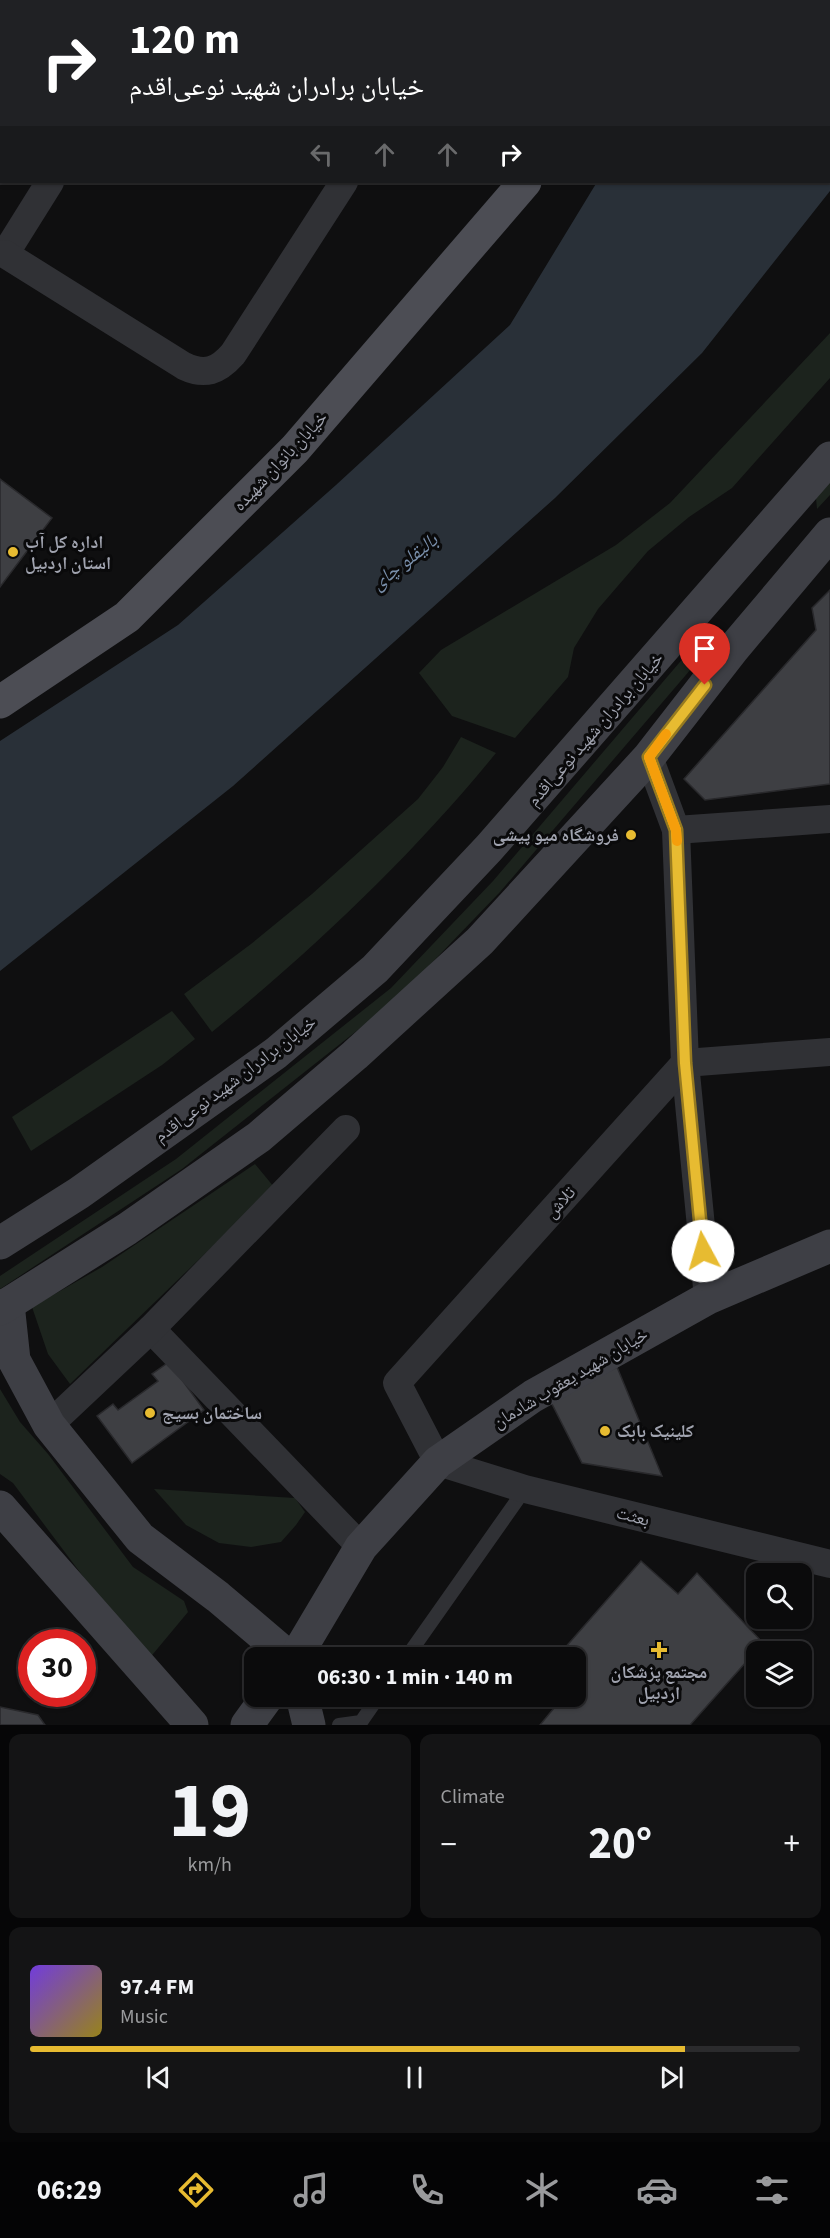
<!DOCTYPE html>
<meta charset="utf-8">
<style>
:root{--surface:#0b0b0c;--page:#141415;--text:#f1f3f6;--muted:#9a9b9d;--line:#2b2b2d;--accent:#e7bb31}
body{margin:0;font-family:"Source Sans 3","Noto Naskh Arabic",sans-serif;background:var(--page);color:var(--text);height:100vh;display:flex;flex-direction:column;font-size:22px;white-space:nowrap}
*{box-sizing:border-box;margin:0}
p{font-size:20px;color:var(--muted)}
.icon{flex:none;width:33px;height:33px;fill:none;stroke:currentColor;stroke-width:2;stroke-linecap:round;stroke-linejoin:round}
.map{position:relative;height:1725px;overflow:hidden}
.details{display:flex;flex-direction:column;gap:9px;padding:9px;background:#060607;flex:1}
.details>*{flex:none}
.banner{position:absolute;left:0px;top:0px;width:831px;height:183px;box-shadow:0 2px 4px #0004,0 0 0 2px var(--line);background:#202124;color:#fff;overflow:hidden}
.tools{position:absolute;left:746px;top:1563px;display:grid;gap:12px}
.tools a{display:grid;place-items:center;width:66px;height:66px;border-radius:12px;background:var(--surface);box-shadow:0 2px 4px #0004,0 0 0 2px var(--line);font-size:30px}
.speed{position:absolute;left:18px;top:1629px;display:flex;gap:12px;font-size:30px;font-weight:700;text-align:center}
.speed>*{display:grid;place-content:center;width:78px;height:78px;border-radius:50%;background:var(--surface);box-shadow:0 2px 4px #0004,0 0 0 2px var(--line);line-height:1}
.speed .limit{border:9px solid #d22;background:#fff;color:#111}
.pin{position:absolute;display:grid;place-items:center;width:51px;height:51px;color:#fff;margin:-62px -26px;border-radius:50% 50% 50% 0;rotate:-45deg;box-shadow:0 0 6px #0007}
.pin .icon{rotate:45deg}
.me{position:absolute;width:66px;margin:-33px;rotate:354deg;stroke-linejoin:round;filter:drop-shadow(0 0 4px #0008)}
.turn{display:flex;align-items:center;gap:21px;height:126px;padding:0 30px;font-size:27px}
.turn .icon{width:78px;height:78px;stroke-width:2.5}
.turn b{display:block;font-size:42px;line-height:51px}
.lanes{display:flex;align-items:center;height:57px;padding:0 30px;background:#0003;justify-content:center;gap:30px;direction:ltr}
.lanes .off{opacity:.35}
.big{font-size:45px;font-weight:700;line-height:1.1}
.details .card{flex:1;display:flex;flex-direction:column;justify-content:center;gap:9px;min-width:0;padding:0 21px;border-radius:12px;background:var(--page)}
.details .dial{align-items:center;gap:0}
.dial b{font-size:78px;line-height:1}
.song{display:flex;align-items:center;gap:18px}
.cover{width:72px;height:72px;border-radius:9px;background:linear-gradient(135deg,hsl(260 70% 55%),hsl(50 70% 35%))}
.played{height:6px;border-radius:3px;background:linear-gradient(90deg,var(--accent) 85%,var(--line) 85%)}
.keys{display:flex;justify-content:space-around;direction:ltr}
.heat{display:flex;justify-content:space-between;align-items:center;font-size:33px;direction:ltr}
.details .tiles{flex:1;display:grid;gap:9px;grid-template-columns:1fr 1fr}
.card:last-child{grid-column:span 2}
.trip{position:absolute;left:244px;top:1647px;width:342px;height:60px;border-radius:12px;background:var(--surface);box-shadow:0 2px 4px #0004,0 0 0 2px var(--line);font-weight:700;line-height:60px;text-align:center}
.tab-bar{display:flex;height:96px;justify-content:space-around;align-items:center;background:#040405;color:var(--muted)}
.tab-bar .icon{width:42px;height:42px}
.tab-bar .selected{color:var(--accent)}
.tab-bar b{font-size:27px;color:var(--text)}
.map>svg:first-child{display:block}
.green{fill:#1c231d}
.water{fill:#293038}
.building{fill:#3e3f43;stroke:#29292c;stroke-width:1.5}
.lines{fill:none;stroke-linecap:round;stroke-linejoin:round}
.lane{stroke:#303135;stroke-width:14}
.street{stroke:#303135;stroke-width:28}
.secondary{stroke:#3e3f45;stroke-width:33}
.primary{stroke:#4c4d54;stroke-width:33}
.route-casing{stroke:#967a20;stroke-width:15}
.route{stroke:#e7bb31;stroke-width:10}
.slow{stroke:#f59e0b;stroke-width:10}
.poi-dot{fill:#e7bb31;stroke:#0a0a0b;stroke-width:2}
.labels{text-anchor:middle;stroke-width:6;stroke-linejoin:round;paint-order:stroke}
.street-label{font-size:18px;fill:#a1a4b0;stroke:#0a0a0b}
.poi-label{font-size:18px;font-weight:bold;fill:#a1a4b0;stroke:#0a0a0b;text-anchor:start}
.water-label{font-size:20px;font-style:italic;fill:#798fab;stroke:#0a0a0b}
</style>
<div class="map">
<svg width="830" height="1725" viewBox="0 0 830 1725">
<rect width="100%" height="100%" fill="#0f0f10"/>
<!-- green -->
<g class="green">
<path d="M830,333V378L732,488L689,517L648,551L598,609L574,648L568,677L515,738L452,716L419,673L441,650L616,545L670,503Z"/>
<path d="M830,479V495L817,509L816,498Z"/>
<path d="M693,652L698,654L697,662L500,892L397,999L182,1169L0,1289V1276L176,1159L391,988L493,881L685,656Z"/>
<path d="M461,737L496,753C412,856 315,948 212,1032L184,994L251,944L312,894L418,799L443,767Z"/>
<path d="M172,1011L195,1039L162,1065L31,1151L12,1117Z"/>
<path d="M255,1164L274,1187L70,1384L48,1354L32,1307L102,1267Z"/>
<path d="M0,1389L20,1422L48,1454L133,1567L184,1601L188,1612L143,1666L91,1587L13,1483L0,1474Z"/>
<path d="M154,1489L295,1498L305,1512L296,1525L281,1542L251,1547L219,1543L186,1525Z"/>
</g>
<!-- water -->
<path class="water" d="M707,0H830V191L702,353L555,498L233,786L0,971V741L178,625L336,485L510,325L597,182H830V2L706,1Z"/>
<!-- building -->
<g class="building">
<path d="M0,479L52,518L0,587Z"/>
<path d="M830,590V784L705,800L684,779L816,630L812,608Z"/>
<path d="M169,1362L204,1410L132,1463L97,1416L113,1404L118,1410L158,1381L152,1374Z"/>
<path d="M617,1367L662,1476L582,1463L550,1400Z"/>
<path d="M641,1561L678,1594L697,1573L763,1643L690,1725H540L564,1696H576V1658H556Z"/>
<path d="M0,1707L38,1715L45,1725H0Z"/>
</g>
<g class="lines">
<!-- lane -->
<g class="lane">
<path d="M406,1658L525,1489"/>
<path d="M339,1725L361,1722L379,1696"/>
</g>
<!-- street -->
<g class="street">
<path d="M283,0L285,2"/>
<path d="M20,2L21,0"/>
<path d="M164,2L165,0"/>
<path d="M461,2L462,0"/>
<path d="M0,34L2,31"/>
<path d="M0,251L5,254L50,182"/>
<path d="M5,254L184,366C205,376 218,371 233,354L344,182"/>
<path d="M649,757L676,830L685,1063L708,1298"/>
<path d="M676,830L830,819"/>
<path d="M830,1052L685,1063L397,1383L438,1462L525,1489L830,1564"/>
<path d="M151,1329L361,1547"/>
<path d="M49,1425L151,1329L346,1129"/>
</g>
<!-- secondary -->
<g class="secondary">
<path d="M0,1243L79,1193L276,1053L375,969L489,848L830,458"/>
<path d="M8,1304L14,1360L49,1425L140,1538L218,1597L290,1658"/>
<path d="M0,1309L127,1229L259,1137L355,1055L480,941L649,757L733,649L830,534"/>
<path d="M0,1507L192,1725"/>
<path d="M295,1658L361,1547L438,1462L533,1396L708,1298L830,1246"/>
<path d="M302,1696L309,1725"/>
<path d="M247,1725L268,1696"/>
</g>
<!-- primary -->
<g class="primary">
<path d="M657,2L658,0"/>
<path d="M744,2V0"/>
<path d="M0,702L127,617L295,449L525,182"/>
</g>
</g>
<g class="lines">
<!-- route casing -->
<g class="route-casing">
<path id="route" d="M703,1251L685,1063L676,830L649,757L705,685"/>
</g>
<!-- route -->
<use href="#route" class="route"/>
<!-- slow -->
<path class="slow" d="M666,734L649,757L676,830L677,841"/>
</g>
<!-- markers -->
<g class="poi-dot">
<circle cx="13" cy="552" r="6"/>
<circle cx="631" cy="835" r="6"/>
<circle cx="150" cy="1413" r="6"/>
<circle cx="605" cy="1431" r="6"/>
<path d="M656 1641h6v6h6v6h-6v6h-6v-6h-6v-6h6z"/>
</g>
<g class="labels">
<!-- street labels -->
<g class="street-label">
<text transform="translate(280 461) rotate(-47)" y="6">خیابان بانوان شهیده</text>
<text transform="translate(595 729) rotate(-49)" y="6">خیابان برادران شهید نوعی‌اقدم</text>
<text transform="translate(235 1079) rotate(-37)" y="6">خیابان برادران شهید نوعی‌اقدم</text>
<text transform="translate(560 1202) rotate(-48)" y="6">تلاش</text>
<text transform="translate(570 1378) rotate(-31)" y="6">خیابان شهید یعقوب شادمان</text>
<text transform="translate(633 1516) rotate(14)" y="6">بعثت</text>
</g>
<!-- poi labels -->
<g class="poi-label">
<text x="25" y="548">اداره کل آب<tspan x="25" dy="21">استان اردبیل</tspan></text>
<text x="619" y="841" text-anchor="end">فروشگاه میو پیشی</text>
<text x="162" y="1419">ساختمان بسیج</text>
<text x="617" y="1437">کلینیک بابک</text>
<text x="659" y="1678" text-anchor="middle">مجتمع پزشکان<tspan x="659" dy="21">اردبیل</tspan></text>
</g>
<!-- water labels -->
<g class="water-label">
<text transform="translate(404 561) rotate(-38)" y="7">بالیقلو چای</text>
</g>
</g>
</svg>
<div class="tools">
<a><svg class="icon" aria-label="search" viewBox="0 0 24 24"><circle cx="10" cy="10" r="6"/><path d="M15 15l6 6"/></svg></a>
<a><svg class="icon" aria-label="layers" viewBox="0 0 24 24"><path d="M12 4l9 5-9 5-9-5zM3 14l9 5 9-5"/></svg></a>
</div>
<div class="speed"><div class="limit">30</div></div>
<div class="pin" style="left:705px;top:685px;background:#d93025"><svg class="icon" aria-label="arrive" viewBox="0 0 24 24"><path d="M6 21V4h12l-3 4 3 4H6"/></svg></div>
<svg class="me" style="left:703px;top:1251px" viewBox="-20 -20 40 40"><circle r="19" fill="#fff"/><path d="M0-13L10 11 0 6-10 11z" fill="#e7bb31"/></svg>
<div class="trip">06:30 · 1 min · 140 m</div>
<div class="banner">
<div class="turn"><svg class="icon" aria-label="right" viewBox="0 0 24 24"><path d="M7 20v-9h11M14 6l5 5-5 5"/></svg><div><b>120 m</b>خیابان برادران شهید نوعی‌اقدم</div></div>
<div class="lanes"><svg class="icon off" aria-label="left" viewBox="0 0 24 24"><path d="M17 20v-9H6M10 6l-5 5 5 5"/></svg><svg class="icon off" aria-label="ahead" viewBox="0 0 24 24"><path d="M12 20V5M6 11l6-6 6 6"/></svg><svg class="icon off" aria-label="ahead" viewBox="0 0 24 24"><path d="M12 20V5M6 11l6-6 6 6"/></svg><svg class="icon" aria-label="right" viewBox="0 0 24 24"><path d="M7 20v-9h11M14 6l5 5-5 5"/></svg></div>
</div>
</div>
<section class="details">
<div class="tiles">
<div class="card dial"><b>19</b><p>km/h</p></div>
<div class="card"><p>Climate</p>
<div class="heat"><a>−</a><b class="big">20°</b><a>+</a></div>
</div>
<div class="card">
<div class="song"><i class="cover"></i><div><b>97.4 FM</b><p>Music</p></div></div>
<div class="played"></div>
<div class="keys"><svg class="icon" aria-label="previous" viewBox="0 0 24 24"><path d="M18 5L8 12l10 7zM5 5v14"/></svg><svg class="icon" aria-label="pause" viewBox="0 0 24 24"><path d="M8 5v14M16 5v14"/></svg><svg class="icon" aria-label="next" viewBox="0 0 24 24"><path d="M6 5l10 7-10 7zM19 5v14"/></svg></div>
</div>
</div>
</section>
<nav class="tab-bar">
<b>06:29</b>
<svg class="icon selected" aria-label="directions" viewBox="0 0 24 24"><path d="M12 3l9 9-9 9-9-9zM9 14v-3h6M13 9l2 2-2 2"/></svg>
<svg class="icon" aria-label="music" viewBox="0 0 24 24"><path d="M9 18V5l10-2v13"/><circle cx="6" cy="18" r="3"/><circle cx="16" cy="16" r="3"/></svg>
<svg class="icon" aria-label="phone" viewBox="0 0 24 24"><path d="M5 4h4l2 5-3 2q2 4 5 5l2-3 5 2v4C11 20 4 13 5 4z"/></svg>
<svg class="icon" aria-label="climate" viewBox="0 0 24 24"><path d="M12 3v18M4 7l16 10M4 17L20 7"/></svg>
<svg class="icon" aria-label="car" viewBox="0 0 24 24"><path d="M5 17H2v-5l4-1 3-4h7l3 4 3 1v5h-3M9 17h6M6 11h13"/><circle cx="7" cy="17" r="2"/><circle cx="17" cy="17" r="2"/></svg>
<svg class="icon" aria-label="filters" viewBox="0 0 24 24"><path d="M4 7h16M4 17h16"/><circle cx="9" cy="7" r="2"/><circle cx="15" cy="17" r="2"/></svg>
</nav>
